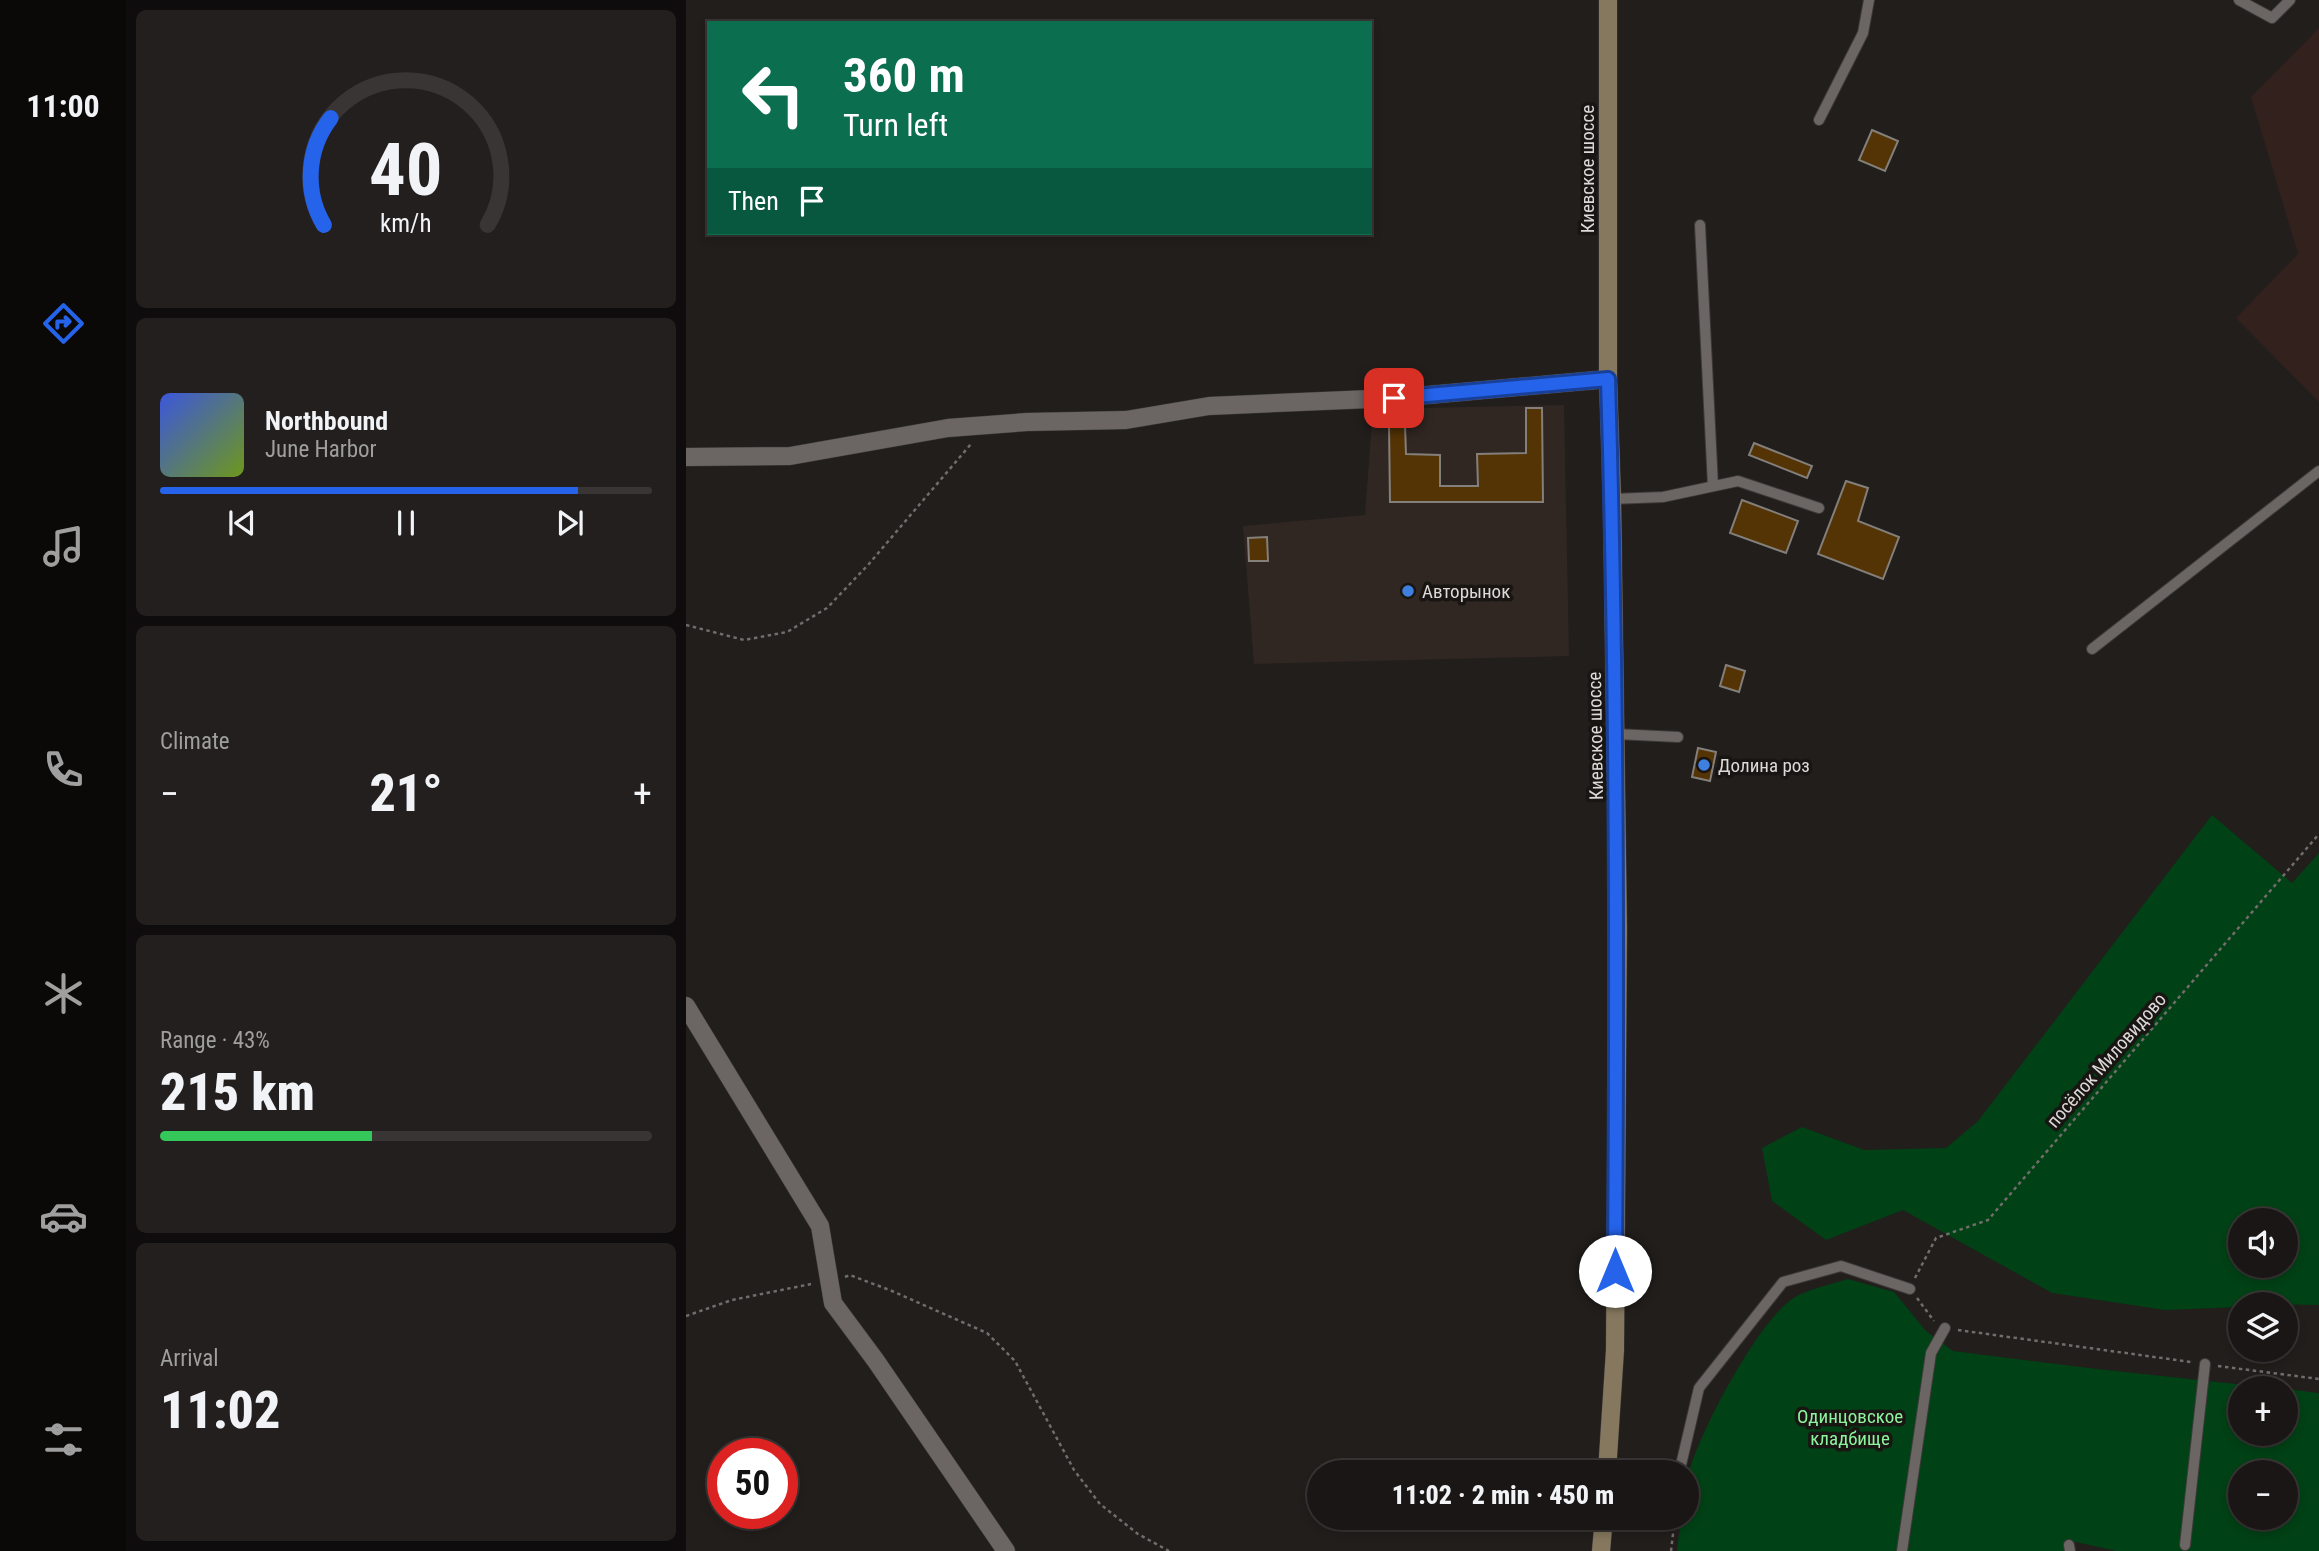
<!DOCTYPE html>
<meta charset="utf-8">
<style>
:root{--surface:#1a1615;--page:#231f1e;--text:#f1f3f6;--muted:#9f9fa0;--line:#383534;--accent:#2563eb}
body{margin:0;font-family:"Roboto Condensed",sans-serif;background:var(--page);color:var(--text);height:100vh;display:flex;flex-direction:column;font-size:26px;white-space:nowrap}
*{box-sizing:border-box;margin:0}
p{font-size:23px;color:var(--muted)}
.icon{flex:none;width:38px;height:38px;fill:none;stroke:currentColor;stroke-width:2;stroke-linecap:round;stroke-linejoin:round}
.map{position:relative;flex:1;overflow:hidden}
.sheet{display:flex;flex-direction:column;gap:10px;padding:10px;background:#0e0c0c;width:560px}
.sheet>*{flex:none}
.hud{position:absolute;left:21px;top:21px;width:665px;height:214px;border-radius:0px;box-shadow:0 4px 10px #0003,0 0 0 2px var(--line);background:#0b6e4f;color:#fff;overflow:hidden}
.controls{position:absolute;left:1542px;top:1208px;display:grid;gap:14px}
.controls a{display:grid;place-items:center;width:70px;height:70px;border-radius:50%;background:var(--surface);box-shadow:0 4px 10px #0003,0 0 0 2px var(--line);font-size:35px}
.speed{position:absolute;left:21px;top:1438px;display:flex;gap:14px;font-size:35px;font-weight:700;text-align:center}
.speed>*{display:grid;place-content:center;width:91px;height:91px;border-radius:50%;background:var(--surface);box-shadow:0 4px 10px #0003,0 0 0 2px var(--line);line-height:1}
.speed .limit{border:10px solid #d22;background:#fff;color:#111}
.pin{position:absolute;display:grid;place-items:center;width:60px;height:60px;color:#fff;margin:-30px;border-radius:14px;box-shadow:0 4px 10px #0006}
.me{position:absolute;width:77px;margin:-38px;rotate:0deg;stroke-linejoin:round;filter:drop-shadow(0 0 5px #0008)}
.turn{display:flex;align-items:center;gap:24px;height:147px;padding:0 21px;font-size:32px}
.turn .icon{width:91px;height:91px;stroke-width:2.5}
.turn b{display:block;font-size:49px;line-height:60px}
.then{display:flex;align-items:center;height:66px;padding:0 21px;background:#0003;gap:14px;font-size:26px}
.big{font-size:52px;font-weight:800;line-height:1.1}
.sheet .card{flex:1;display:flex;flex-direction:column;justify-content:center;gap:10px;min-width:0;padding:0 24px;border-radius:10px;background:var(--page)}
.sheet .dial{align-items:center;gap:0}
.dial svg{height:182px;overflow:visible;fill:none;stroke:var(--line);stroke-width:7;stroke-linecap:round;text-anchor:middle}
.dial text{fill:var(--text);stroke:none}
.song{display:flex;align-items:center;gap:21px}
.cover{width:84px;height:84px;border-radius:10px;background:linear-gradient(135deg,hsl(230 70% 55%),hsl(80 70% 35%))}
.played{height:7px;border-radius:4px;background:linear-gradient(90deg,var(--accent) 85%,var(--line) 85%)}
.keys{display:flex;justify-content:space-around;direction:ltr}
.heat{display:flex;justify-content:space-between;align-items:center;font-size:38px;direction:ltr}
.charge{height:10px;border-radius:5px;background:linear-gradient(90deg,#34c759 43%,var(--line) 0)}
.trip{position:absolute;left:621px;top:1460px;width:392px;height:70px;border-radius:35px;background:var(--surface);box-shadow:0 4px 10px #0003,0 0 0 2px var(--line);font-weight:800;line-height:70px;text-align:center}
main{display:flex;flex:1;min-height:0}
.tab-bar{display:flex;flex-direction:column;width:126px;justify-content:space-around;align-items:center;background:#0a0908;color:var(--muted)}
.tab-bar .icon{width:49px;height:49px}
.tab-bar .selected{color:var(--accent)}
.tab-bar b{font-size:32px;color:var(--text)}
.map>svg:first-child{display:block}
.built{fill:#302722}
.industrial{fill:#33211d}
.green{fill:#004115;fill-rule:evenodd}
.building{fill:#543305;stroke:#837f7b;stroke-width:2}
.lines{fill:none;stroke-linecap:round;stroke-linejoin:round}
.service-casing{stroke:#3d3a39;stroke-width:12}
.minor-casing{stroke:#3d3a39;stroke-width:19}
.secondary-casing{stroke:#3d3a39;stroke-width:19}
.path{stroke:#716d6c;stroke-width:2.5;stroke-dasharray:3.5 3.5;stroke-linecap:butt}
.service{stroke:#6b6664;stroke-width:10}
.minor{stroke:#6b6664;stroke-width:18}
.secondary{stroke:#85785f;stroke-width:18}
.route-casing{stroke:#184099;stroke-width:18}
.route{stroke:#2563eb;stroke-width:12}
.shop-dot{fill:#3f7fe0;stroke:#191513;stroke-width:2.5}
.labels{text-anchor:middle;stroke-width:7;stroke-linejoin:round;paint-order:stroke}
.street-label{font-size:19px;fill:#dcd9d8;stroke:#191513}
.poi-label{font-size:19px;fill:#dcd9d8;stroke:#191513;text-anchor:start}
.park-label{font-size:19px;fill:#8df49e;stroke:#191513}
</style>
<main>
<nav class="tab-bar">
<b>11:00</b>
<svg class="icon selected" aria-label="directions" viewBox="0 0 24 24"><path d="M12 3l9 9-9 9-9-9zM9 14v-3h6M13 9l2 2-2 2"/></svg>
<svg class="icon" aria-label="music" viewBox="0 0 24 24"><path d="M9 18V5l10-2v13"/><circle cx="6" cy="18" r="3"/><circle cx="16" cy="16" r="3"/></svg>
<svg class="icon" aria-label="phone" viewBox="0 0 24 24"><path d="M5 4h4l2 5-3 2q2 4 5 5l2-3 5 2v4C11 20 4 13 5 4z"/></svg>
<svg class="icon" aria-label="climate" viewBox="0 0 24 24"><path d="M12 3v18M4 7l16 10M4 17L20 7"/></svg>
<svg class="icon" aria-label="car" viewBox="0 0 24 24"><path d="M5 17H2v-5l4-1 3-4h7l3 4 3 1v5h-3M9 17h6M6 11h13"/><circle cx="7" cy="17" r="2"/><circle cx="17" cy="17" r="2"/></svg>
<svg class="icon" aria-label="filters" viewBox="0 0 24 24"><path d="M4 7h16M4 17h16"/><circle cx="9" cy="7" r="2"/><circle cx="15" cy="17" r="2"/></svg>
</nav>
<section class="sheet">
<div class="card dial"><svg viewBox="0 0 100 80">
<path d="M14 69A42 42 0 1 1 86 69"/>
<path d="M14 69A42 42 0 0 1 17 22" stroke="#2563eb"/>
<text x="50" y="56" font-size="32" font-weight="700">40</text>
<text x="50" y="72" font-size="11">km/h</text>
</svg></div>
<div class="card">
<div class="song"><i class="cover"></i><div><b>Northbound</b><p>June Harbor</p></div></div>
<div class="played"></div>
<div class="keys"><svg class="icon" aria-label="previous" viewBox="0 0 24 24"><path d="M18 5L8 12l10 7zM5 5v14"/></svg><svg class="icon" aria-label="pause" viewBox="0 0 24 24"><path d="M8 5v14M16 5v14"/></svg><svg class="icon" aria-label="next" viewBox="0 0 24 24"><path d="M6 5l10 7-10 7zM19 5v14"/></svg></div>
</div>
<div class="card"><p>Climate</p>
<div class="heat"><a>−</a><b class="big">21°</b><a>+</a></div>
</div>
<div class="card"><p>Range · 43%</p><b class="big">215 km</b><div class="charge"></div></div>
<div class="card"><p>Arrival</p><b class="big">11:02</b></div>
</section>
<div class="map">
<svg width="1633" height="1551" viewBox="0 0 1633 1551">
<rect width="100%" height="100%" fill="#221e1c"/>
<!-- built -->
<path class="built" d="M878,405L883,656L568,664L557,526L679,515L687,409Z"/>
<!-- industrial -->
<path class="industrial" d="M1633,28V402L1550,318L1612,254L1565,97Z"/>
<!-- green -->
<g class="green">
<path d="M1526,815L1606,883L1633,853V1305L1554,1304V1307L1479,1310L1366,1293L1217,1210L1140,1240L1086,1201L1076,1148L1116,1127L1178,1150L1260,1148L1292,1121ZM1554,1220H1600V1265H1554Z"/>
<path d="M1162,1279L1208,1292L1240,1331L1267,1351L1411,1369L1587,1388H1554V1433H1600V1389L1633,1393V1551H1430L1381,1540L1379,1551H991L995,1517H1001C1001,1505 999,1491 1001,1479C1010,1438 1074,1315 1111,1296C1126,1288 1146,1284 1162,1279ZM1554,1472H1600V1517H1554Z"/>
</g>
<!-- building -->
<g class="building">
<path d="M1186,130L1212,141L1199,171L1173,160Z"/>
<path d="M840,408H856L857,502H704L703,425H719L720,454L754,455V486H792L791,454L840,453Z"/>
<path d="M1068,443L1126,466L1121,478L1063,455Z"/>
<path d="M1160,481L1182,488L1172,521L1213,537L1197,579L1132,554Z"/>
<path d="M1056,500L1112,521L1100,553L1044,533Z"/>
<path d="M581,537L582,561H563L562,538Z"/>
<path d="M1040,665L1059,671L1053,692L1034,686Z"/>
<path d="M1012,748L1030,752L1024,781L1006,777Z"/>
</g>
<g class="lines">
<!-- service casing -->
<g class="service-casing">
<g id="service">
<path d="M1553,0L1586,18L1604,0"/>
<path d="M1133,120L1177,33L1183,0"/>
<path d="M1014,225L1027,486"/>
<path d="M926,499L977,497L1052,481L1133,508"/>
<path d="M1406,649L1633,471"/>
<path d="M930,734L992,737"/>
<path d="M921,1466L994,1469L1013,1388L1097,1282L1155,1266L1224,1289"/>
<path d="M1383,1545L1384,1551"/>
<path d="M1499,1545L1519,1364"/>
<path d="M1216,1551L1245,1353L1259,1328"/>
</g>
</g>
<!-- minor casing -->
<g class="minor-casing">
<g id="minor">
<path d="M0,457L104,456L262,428L341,422L440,420L523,406L708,398L922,379"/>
<path d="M0,1006L134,1226L147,1303L190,1361L320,1551"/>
</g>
</g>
<!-- secondary casing -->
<g class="secondary-casing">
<g id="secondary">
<path d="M921,1472L929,1350L932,928L926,499L922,379V0"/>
<path d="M915,1551L918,1517"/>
</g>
</g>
<!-- path -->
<g class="path">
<path d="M0,625L58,640L101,632L141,608L182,565L285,444"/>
<path d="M159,1277L164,1275L206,1291L301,1333L329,1361L388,1470L414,1504L452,1534L483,1551"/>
<path d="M1229,1278L1250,1238L1302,1220L1633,834"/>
<path d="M1231,1298L1248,1321"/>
<path d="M0,1316L46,1300L125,1284"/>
<path d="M1272,1330L1505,1362"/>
<path d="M1532,1366L1633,1379"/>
<path d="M985,1551L989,1517"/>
</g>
<!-- service -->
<use href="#service" class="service"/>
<!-- minor -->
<use href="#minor" class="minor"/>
<!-- secondary -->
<use href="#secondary" class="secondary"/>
</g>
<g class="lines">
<!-- route casing -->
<g class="route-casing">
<path id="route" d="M708,398L922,379C931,676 931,973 929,1271"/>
</g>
<!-- route -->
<use href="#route" class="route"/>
</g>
<!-- markers -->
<g class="shop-dot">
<circle cx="722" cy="591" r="7"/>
<circle cx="1018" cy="765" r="7"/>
</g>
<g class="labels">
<!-- street labels -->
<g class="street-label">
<text transform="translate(901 169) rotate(-90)" y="7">Киевское шоссе</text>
<text transform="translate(909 736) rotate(-91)" y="7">Киевское шоссе</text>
<text transform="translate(1420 1060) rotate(-49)" y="7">посёлок Миловидово</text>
</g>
<!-- poi labels -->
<g class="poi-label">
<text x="736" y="598">Авторынок</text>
<text x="1032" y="772">Долина роз</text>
</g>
<!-- park labels -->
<g class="park-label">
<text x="1164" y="1423">Одинцовское<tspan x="1164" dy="22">кладбище</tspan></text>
</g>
</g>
</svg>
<div class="controls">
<a><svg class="icon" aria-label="sound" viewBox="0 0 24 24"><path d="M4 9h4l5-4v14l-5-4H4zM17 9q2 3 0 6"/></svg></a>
<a><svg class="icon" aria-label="layers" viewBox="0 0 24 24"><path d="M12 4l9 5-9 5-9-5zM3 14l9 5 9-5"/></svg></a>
<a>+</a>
<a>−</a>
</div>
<div class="speed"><div class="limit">50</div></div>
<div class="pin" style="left:708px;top:398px;background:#d93025"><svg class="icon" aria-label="arrive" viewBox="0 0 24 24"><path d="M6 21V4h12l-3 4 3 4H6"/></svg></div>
<svg class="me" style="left:929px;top:1271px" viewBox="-20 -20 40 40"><circle r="19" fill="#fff"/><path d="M0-13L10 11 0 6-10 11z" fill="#2563eb"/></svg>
<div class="trip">11:02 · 2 min · 450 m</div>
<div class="hud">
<div class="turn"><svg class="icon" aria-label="left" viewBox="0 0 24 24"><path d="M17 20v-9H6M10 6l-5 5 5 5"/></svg><div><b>360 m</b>Turn left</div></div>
<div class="then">Then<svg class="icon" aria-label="arrive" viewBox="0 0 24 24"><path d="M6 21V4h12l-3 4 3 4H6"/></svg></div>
</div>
</div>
</main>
